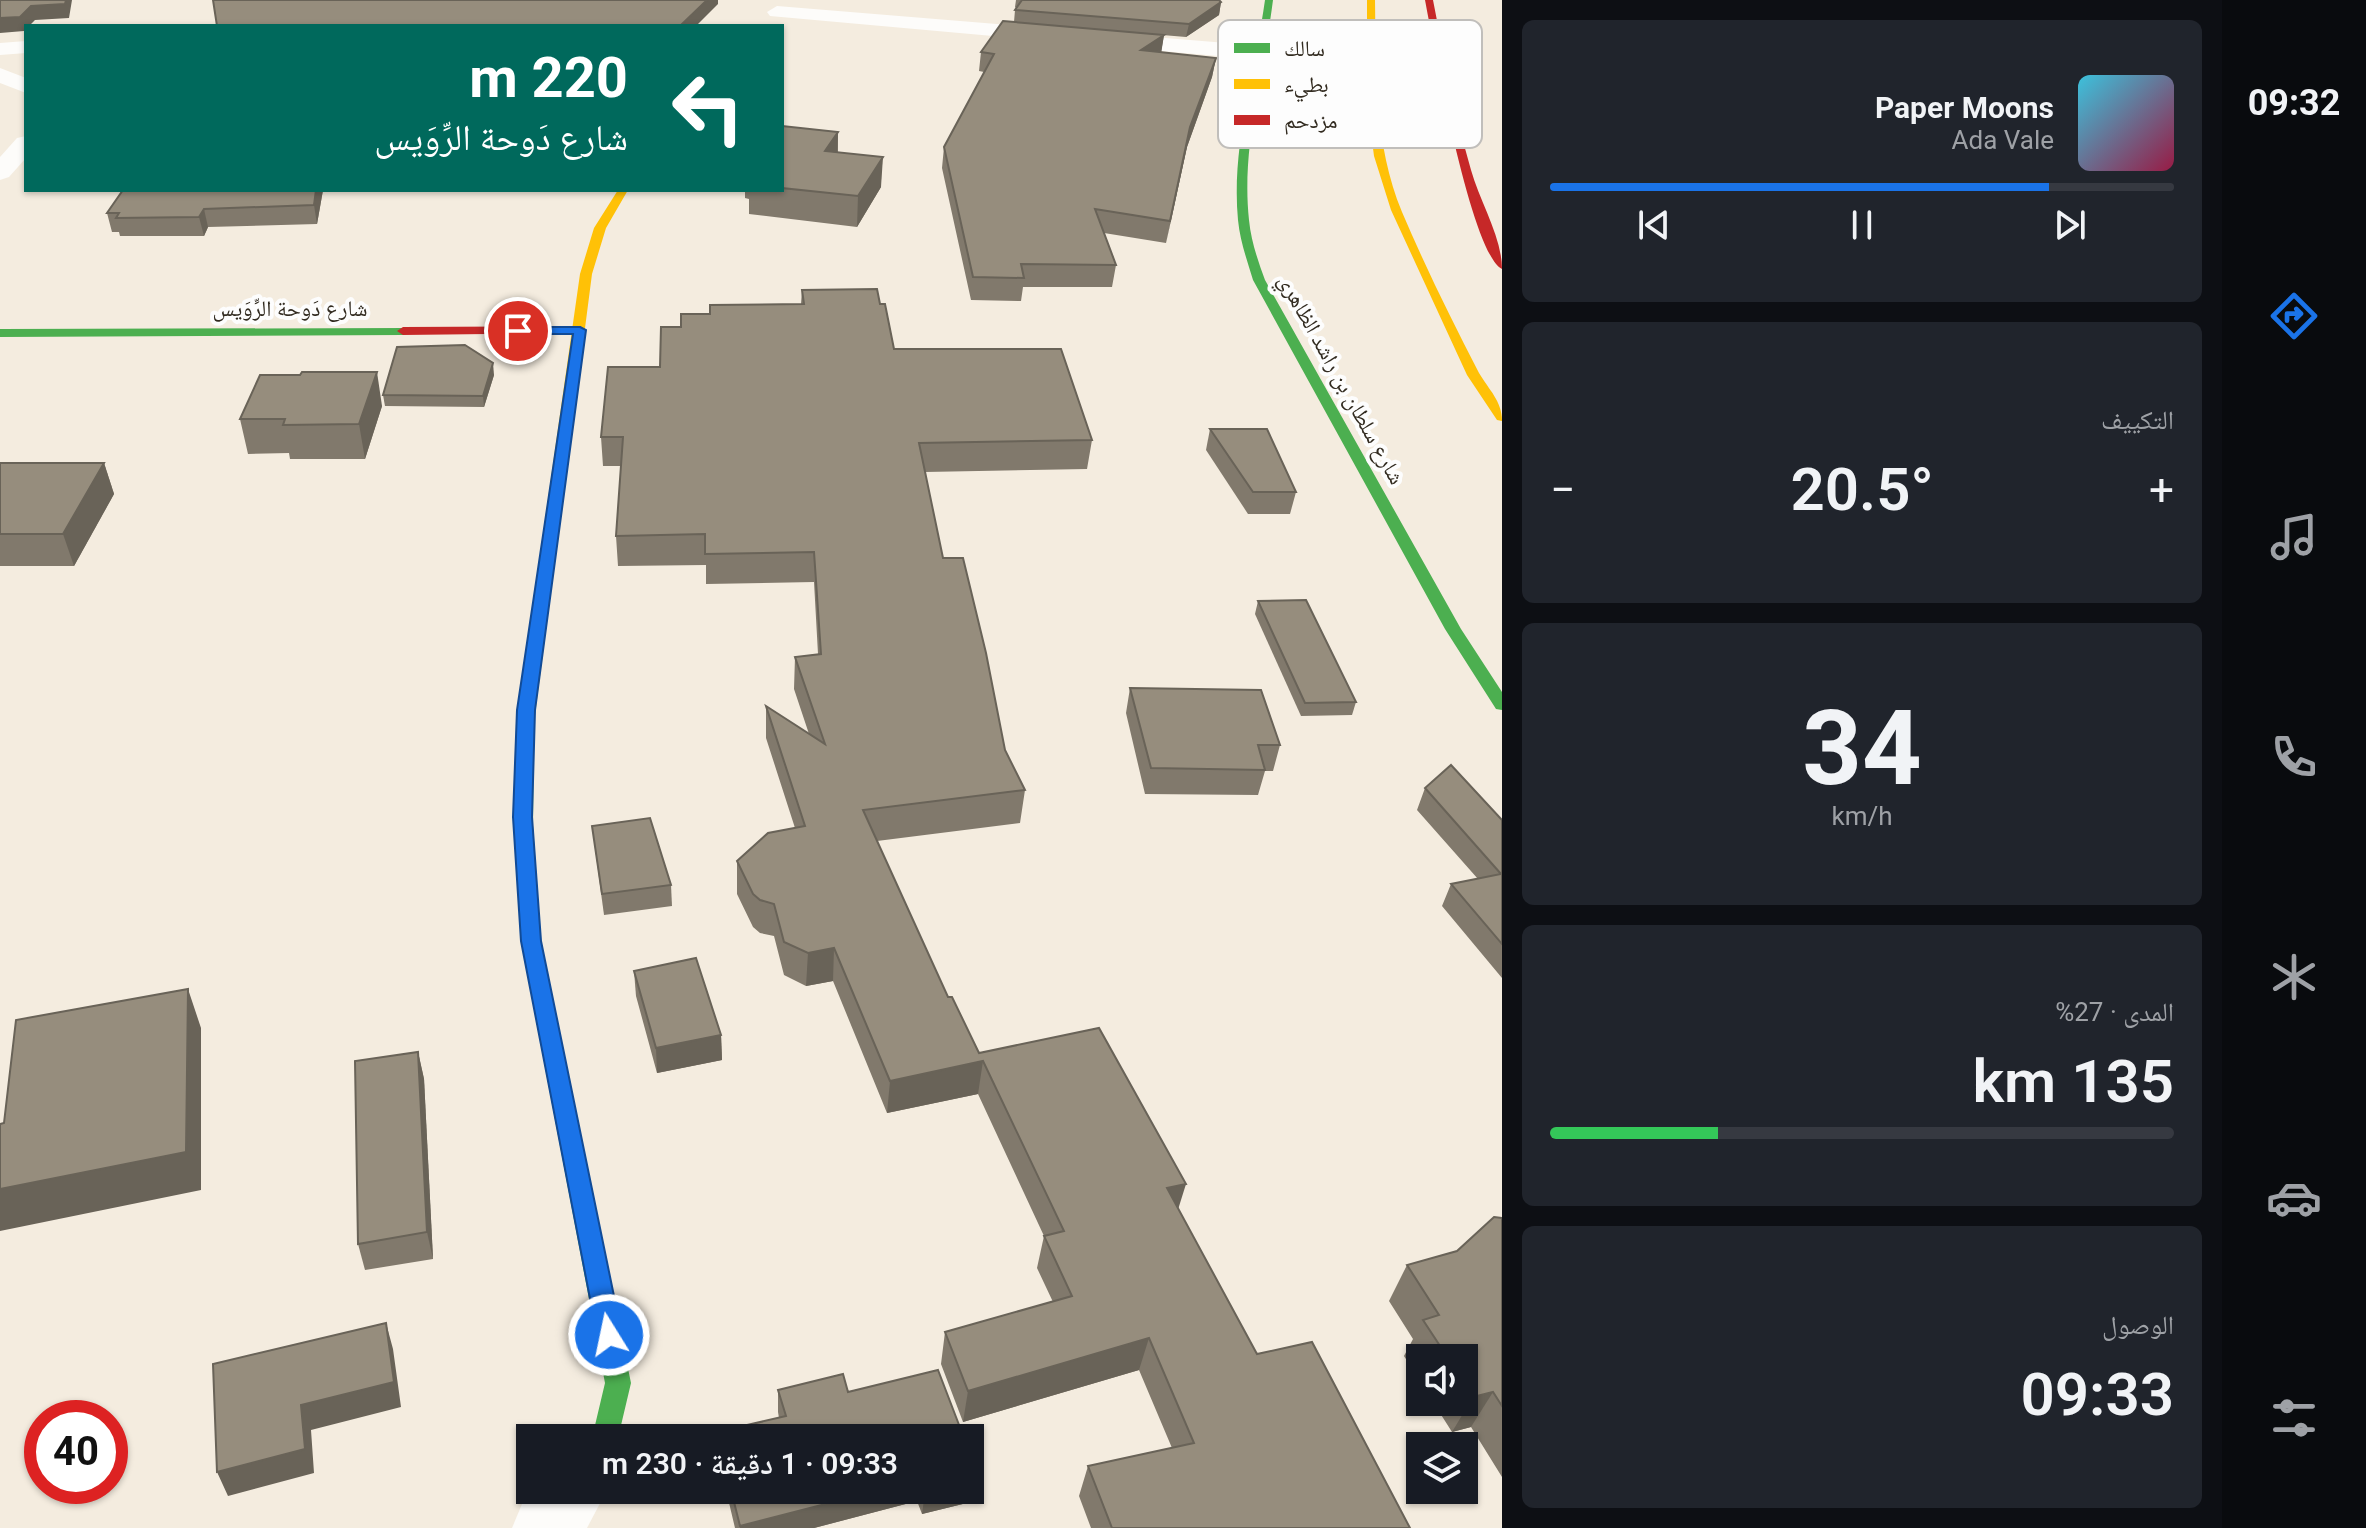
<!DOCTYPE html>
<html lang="ar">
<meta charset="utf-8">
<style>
:root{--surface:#171b24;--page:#20242c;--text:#f1f3f6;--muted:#9ea1a6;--line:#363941;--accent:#1a73e8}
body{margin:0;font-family:Roboto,"Noto Naskh Arabic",sans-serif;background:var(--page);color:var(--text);direction:rtl;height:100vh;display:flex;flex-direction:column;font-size:30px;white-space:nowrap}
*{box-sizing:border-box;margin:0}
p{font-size:26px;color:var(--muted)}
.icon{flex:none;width:44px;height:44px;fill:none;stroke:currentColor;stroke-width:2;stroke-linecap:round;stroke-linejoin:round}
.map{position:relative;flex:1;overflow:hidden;direction:ltr}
.drawer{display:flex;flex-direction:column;gap:20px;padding:20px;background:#0d0f14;width:720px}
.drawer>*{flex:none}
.top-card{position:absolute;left:24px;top:24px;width:760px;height:168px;border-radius:0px;box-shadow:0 2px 6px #0004;direction:rtl;background:#00695c;color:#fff;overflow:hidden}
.controls{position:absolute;left:1406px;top:1344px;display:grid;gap:16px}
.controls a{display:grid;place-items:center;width:72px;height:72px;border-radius:0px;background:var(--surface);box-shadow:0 2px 6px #0004;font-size:40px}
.speed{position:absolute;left:24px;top:1400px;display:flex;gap:16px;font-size:40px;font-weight:700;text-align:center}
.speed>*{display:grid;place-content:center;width:104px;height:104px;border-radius:50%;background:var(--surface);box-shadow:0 2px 6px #0004;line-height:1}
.speed .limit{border:12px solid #d22;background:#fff;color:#111}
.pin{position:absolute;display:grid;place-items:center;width:68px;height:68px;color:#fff;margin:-34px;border:4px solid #fff;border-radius:50%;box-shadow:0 2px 8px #0007}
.me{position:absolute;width:88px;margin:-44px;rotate:350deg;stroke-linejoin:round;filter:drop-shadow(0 0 6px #0008)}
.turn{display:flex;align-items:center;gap:28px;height:168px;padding:0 24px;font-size:36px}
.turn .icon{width:104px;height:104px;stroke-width:2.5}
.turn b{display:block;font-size:56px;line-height:68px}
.big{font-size:60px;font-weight:600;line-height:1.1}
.drawer .card{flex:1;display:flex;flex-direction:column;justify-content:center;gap:12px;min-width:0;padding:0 28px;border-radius:12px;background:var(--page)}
.drawer .dial{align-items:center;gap:0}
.dial b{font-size:104px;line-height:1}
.song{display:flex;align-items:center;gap:24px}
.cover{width:96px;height:96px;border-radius:12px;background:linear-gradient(135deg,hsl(190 70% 55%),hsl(340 70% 35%))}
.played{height:8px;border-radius:4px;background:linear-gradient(90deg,var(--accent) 80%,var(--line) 80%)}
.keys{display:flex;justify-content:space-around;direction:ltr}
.heat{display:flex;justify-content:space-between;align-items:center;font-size:44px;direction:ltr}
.charge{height:12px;border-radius:6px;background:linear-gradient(90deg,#34c759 27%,var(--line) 0)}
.trip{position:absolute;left:516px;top:1424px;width:468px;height:80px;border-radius:0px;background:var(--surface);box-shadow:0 2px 6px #0004;font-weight:600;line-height:80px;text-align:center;direction:rtl}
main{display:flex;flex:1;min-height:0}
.tab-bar{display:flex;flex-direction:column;width:144px;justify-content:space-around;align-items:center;background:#090b0e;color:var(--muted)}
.tab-bar .icon{width:56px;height:56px}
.tab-bar .selected{color:var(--accent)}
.tab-bar b{font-size:36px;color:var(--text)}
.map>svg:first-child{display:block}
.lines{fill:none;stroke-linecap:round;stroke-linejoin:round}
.street{fill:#fdfcfa;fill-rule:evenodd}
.fast{fill:#4caf50;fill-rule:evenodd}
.slow{fill:#ffc107;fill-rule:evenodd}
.jam{fill:#c62828;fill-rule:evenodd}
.wall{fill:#81796c}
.shaded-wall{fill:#696358}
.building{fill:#968d7d;stroke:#696358;stroke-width:2}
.route{fill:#1a73e8;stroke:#114b97;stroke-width:2}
.labels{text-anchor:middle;stroke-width:8;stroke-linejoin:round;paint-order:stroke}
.far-street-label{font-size:22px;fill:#322b20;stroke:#fdfdfd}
.key{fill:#fdfdfd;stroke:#c0bebb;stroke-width:2}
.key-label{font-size:22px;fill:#322b20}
</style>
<main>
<nav class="tab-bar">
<b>09:32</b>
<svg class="icon selected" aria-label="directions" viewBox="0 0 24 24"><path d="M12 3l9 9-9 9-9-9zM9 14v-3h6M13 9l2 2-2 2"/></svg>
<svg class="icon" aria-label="music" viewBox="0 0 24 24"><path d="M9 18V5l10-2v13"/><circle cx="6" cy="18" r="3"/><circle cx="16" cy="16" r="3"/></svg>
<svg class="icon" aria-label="phone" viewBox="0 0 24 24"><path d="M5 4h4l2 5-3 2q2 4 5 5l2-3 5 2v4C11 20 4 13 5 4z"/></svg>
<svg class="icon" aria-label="climate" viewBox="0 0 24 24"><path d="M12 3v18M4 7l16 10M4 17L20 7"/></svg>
<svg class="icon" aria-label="car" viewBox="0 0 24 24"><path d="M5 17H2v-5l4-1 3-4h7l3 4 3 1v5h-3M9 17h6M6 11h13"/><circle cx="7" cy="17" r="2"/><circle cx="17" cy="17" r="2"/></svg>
<svg class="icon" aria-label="filters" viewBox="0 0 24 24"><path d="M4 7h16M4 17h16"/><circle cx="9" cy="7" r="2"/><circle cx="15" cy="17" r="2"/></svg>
</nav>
<section class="drawer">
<div class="card">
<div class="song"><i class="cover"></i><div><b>Paper Moons</b><p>Ada Vale</p></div></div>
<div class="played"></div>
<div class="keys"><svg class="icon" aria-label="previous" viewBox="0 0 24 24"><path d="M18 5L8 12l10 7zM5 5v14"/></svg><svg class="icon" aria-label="pause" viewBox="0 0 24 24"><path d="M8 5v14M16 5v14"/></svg><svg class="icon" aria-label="next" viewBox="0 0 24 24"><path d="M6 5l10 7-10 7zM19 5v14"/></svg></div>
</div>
<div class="card"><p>التكييف</p>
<div class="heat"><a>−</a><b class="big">20.5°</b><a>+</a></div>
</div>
<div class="card dial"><b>34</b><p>km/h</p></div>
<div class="card"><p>المدى · 27%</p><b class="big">135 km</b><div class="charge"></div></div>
<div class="card"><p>الوصول</p><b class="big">09:33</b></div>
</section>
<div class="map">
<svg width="1502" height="1528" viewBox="0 0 1502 1528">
<rect width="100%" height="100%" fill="#f4ecdf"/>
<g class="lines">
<!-- street -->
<g class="street">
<path d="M777,6L1263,46L1274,53L1263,60L770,16L767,12Z"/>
<path d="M26,41V53L0,55V43Z"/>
<path d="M0,68L26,78V93L0,83Z"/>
<path d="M26,136V158L9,177L0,180V157L17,138Z"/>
<path d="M533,1490H607L587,1528H512L522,1504Z"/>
</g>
<!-- fast -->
<g class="fast">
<path d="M1265,0H1273C1264,72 1241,147 1249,220C1251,241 1258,261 1265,280L1461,629L1502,692V710L1496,709L1445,629L1253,280C1247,260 1240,241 1238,220C1231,147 1255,72 1265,0Z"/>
<path d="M407,328L409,331L403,335L0,337V329Z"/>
<path d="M525,717L534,723L533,826L541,941L631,1383L618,1438H592L605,1383L521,941L515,826L516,723Z"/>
</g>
<!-- slow -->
<g class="slow">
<path d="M1367,0H1375C1376,72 1374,144 1402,212C1425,266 1452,321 1479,373C1489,390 1502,401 1502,421L1497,420L1467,375L1391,210L1374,156L1367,102Z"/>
<path d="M618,190H628L606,228L592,274L534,723L525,729L516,723L580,274L594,228Z"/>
</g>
<!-- jam -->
<g class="jam">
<path d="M1425,0H1433C1444,57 1455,114 1471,170C1480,202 1502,237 1502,269C1471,254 1433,42 1425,0Z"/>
<path d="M580,326L586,330L584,333L403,335L397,331L403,327Z"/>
</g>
</g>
<!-- wall -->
<g class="wall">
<path d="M1016,0H1219L1221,2L1219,15L1186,37L1079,28L1164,35L1161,52L1216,58L1212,77L1187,147L1166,243L1104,233L1116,265L1112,287H1023L1021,301L971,300L942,168L944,147L984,72L979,71L981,52L1014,22L1015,10L1016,8L1015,7Z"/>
<path d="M782,126L838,132V152L881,187L857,227L749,214V199L745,198V190H782Z"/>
<path d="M123,190H323L317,224L208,227L204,236H120L119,232H112L107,213Z"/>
<path d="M802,290L880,304L894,349L1092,440L1087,469L925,472L943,558L1005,750L1025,790L1020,823L877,841L948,997L979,1053L1178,1209L1257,1354L1410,1528H1091L1079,1496L1088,1466L1172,1448L1139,1370L963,1422L941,1364L945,1332L1053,1302L1037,1268L1044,1236L978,1094L887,1113L833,981L806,986L784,975L774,936L760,933L753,927L737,894V861L795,828L766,738V706L809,734L794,689L795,657L818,654L814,582L706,584V565L618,566L616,536L621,466H603L601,437L660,367L681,327L710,314L801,304Z"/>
<path d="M494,375L484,407L385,406L383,395Z"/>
<path d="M382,406L365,459H290L289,453L248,454L240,419Z"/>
<path d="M1210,429L1296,492L1290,514H1248L1206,450Z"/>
<path d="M0,463H104L114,494L74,566H0Z"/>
<path d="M1258,601L1356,702L1352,715L1301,716L1255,614Z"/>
<path d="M1130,688L1280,745L1273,771H1265L1258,795L1145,794L1126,713Z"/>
<path d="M1425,788L1502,820V978L1442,906L1451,884L1478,879L1417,810Z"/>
<path d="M592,826L671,885L672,906L604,915Z"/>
<path d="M634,971L721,1035L722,1060L657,1073L636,996Z"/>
<path d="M418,1052L424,1079L433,1259L365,1270L358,1244Z"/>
<path d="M1502,1218V1477L1471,1427L1452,1432L1433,1402H1464V1358H1420V1381L1404,1356L1413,1339L1389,1301L1407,1265L1457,1251Z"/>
<path d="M778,1390L848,1392L964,1438H717V1432L779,1418L778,1412Z"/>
<path d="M979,1479L975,1501L922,1514L917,1501L814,1528H735L726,1490H970Z"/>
</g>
<!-- shaded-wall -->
<g class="shaded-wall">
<path d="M66,0H72L69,18L35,20L29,26H26V29L24,31L0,33V18L31,6Z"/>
<path d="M707,0H718V4L696,26H680Z"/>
<path d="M1221,2L1219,15L1186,37L1189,24Z"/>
<path d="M1164,35L1161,54L1141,50Z"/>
<path d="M1216,58L1212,77L1187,147L1166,243L1190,127Z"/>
<path d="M838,132L837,161L825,151Z"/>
<path d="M883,157L881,187L857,227L858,196Z"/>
<path d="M316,190H323L317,224L314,205Z"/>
<path d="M204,209L208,227L204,236L199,217Z"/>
<path d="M493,363L494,375L484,407L483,396Z"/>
<path d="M377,372L382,406L365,459L359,424Z"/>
<path d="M104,463L114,494L74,566L63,534Z"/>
<path d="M834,948L833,981L806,986L808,953Z"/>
<path d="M188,989L201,1028V1190L0,1231V1189Z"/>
<path d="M721,1035L722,1060L657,1073L656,1048Z"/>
<path d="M418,1052L424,1079L433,1259L427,1232Z"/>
<path d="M983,1061L978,1094L887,1113L890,1081Z"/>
<path d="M1186,1184L1176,1216L1167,1188Z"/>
<path d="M386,1323L393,1349L401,1407L311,1430L314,1473L228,1496L217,1472L301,1405Z"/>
<path d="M1149,1338L1139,1370L963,1422L968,1391Z"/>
<path d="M1493,1392L1471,1427L1452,1432L1473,1397Z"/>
<path d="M979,1479L975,1501L922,1514L925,1493L936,1490H970V1482Z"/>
<path d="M880,1490H919L917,1501L814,1528H740V1526Z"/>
</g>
<!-- building -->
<g class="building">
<path d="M0,0H66L65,4L31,6L20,17L0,18Z"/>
<path d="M213,0H707L680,26H217Z"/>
<path d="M1022,0H1219L1221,2L1189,24L1015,10Z"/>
<path d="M1003,21L1164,35L1141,50L1216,58L1190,127L1170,221L1095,209L1116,265L1021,264L1024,278L973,277L944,147L994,54L981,52Z"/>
<path d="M782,126L838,132L825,151L883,157L858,196L782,188Z"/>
<path d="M123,190H316L314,205L204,209L199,217L116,218L119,213H107Z"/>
<path d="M877,289L880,304H885L894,349H1061L1092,440L919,443L943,558H963L986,653L1005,750L1025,790L863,810L948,997H952L979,1053L1099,1028L1186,1184L1167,1188L1257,1354L1312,1342L1410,1528H1112L1088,1466L1194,1443L1149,1338L968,1391L945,1332L1072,1296L1044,1236L1064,1231L983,1061L890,1081L834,948L808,953L784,942L774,904L760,900L753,894L737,861L768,833L805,826L766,706L825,744L795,657L821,654L814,552L705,554V534L616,536L623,437H601L608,367H660L661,327H681V314H710V305L804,304L802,290Z"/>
<path d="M465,345L493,363L483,396L383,395L397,347Z"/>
<path d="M302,372H377L359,424L283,425L285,419H240L260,375H300Z"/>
<path d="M1210,429H1267L1296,492H1253Z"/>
<path d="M0,463H104L63,534H0Z"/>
<path d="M1306,600L1356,702L1305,703L1258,601Z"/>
<path d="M1130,688L1261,690L1280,745H1258L1265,770L1151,768Z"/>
<path d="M1451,765L1502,820V944L1451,884L1501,874L1425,788Z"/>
<path d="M650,818L671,885L602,894L592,826Z"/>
<path d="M696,958L721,1035L656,1048L634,971Z"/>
<path d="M188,989L186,1152L0,1189V1124L4,1123L16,1020Z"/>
<path d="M418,1052L427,1232L358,1244L355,1061Z"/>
<path d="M1494,1217L1502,1218V1406L1493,1392L1473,1397L1464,1383V1358H1448L1423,1320L1439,1315L1407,1265L1457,1251Z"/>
<path d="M386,1323L394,1382L301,1405L305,1449L217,1472L213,1364Z"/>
<path d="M938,1370L964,1438H719L717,1432L786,1416L778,1390L843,1374L848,1392Z"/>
<path d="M970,1455L979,1479L970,1482Z"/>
<path d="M731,1490H880L740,1526Z"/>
</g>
<!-- route -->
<path class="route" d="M580,327L586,330L535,710L532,817L541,941L622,1335L618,1344L609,1347L600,1344L597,1335L521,941L513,817L517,710L573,334H518L512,331L518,327Z"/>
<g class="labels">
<!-- far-street labels -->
<g class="far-street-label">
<text x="290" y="316">شارع دَوحة الرِّوَيس</text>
<text transform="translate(1342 379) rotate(61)" y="8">شارع سلطان بن راشد الظاهري</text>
</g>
</g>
<!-- legend -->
<rect x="1218" y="20" width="264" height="128" rx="12" class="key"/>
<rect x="1234" y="43" width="36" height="10" fill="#4caf50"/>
<rect x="1234" y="79" width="36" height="10" fill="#ffc107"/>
<rect x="1234" y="115" width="36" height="10" fill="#c62828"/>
<g class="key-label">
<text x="1284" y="56">سالك</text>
<text x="1284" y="92">بطيء</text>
<text x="1284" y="128">مزدحم</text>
</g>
</svg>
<div class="controls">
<a><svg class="icon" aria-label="sound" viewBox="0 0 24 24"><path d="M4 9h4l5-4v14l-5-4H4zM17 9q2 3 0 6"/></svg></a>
<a><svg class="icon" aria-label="layers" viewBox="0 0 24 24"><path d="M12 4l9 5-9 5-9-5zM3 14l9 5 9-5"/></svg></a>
</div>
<div class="speed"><div class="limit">40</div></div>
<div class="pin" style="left:518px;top:331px;background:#d93025"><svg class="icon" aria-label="arrive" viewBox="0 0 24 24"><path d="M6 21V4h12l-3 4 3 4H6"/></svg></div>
<svg class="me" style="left:609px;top:1335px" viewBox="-20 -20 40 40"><circle r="17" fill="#1a73e8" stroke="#fff" stroke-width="3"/><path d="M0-11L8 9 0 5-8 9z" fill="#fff"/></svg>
<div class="trip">09:33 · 1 دقيقة · 230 m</div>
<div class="top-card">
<div class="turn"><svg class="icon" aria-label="left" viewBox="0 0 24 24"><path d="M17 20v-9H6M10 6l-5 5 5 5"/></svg><div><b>220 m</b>شارع دَوحة الرِّوَيس</div></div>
</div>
</div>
</main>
